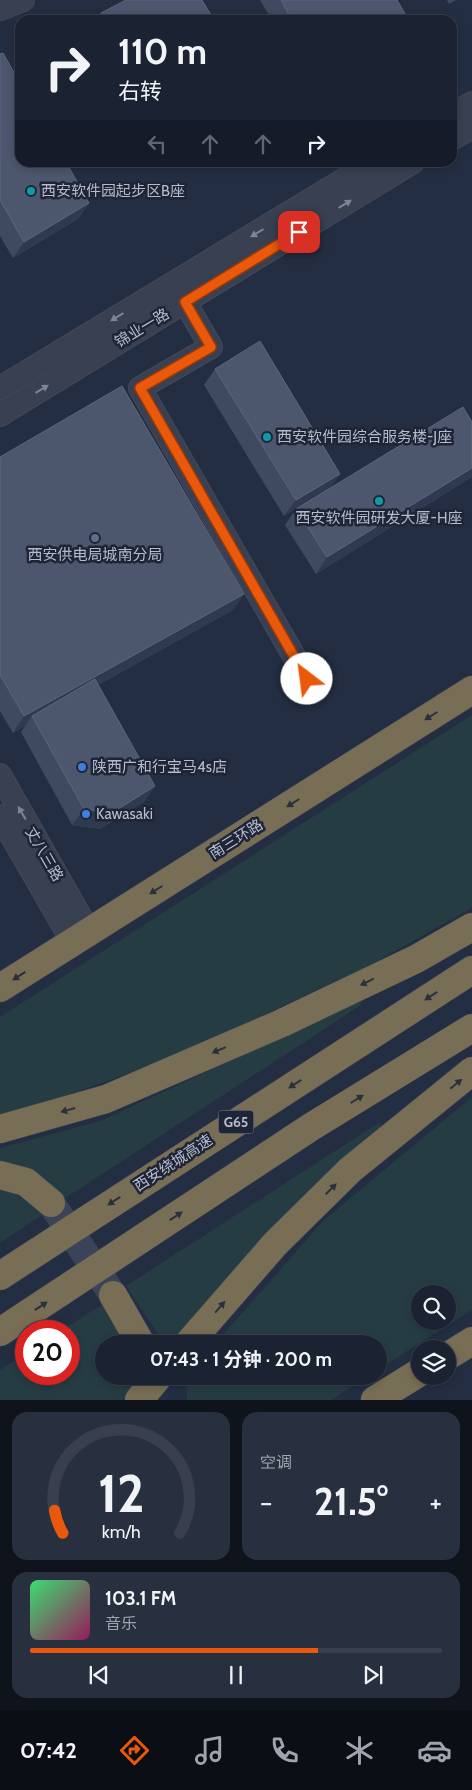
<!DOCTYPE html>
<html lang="zh">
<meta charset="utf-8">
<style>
:root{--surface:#1b2232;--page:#282f3e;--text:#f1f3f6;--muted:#a0a4ac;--line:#393f4d;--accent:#ea580c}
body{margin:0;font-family:Cabin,"Noto Sans SC",sans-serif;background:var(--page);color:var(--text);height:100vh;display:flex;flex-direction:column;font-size:19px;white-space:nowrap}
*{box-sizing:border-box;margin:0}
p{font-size:16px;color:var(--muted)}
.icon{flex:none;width:28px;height:28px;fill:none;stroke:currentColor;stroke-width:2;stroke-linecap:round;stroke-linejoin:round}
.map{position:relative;height:1400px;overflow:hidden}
.side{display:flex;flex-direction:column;gap:12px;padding:12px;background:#0f131c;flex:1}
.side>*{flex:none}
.banner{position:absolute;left:15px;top:15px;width:442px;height:152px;border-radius:15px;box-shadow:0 2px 8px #0003,0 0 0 1px var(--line);background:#1b2232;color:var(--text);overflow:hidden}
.controls{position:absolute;left:411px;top:1285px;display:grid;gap:10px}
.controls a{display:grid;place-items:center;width:45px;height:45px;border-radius:50%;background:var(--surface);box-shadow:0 2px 8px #0003,0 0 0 1px var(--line);font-size:25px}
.speed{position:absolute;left:15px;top:1320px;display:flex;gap:10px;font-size:25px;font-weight:700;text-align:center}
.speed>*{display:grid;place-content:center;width:65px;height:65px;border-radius:50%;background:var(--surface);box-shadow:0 2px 8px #0003,0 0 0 1px var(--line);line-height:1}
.speed .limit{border:8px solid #d22;background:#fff;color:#111}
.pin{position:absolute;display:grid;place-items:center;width:42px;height:42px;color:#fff;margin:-21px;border-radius:10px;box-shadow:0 2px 8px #0006}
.me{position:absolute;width:55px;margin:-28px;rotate:330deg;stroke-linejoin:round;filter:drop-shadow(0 0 4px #0008)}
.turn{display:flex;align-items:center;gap:18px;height:105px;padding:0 20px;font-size:22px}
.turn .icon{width:65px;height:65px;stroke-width:2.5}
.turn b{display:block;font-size:35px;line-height:42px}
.lanes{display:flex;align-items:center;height:48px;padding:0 20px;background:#0003;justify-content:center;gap:25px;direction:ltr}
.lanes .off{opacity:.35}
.big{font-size:38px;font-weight:700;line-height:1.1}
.side .tile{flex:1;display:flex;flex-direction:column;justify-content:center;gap:8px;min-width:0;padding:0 18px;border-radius:15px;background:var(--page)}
.side .dial{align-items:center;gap:0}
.dial svg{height:130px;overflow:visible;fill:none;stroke:var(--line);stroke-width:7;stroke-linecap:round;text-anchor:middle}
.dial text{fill:var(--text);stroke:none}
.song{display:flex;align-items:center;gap:15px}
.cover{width:60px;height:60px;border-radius:8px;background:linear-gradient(135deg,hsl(140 70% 55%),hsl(330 70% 35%))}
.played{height:5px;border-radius:2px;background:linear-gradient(90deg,var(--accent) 70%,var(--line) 70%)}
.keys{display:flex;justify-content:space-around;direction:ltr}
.heat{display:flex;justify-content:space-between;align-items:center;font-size:28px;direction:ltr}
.side .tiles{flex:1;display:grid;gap:12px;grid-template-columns:1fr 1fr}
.tile:last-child{grid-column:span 2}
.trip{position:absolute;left:95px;top:1335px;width:292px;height:50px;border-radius:25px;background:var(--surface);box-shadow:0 2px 8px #0003,0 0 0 1px var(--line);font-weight:700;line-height:50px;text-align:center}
.dock{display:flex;height:80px;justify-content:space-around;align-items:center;background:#0b0e14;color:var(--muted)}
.dock .icon{width:35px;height:35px}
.dock .current{color:var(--accent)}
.dock b{font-size:22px;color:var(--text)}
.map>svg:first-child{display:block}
.green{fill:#263c43;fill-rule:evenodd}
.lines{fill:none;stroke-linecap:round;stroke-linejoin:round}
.highway-tunnel{stroke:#3a4357;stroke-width:28;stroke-dasharray:28 14;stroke-linecap:butt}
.minor-casing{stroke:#43495b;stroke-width:24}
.highway-casing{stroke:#414859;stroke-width:29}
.minor{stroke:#394051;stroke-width:22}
.highway{stroke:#786e55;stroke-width:28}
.wall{fill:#3f4a60}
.shaded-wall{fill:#2f394f}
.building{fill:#4c566c;stroke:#5c667b}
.oneway{fill:#7e8495}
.oneway2{fill:#2c303c}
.route-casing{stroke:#983908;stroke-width:12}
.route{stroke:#ea580c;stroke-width:9}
.culture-dot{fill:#0f9aa8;stroke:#1e2537;stroke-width:2}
.service-dot{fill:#5c6f8a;stroke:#1e2537;stroke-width:2}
.shop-dot{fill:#3f7fe0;stroke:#1e2537;stroke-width:2}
.labels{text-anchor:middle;stroke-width:5;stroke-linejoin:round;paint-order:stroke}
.shield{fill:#1e2537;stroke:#888f9f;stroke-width:1}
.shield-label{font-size:14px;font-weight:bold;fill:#b6bccc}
.poi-label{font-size:15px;fill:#b6bccc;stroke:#1e2537;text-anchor:start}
.street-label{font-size:15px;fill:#b6bccc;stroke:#1e2537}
</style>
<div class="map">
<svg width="472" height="1400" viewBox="0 0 472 1400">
<rect width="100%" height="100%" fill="#242e42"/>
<!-- green -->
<g class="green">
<path d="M472,715V908L366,967L184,1052L113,1079L49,1101L0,1115V1017Z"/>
<path d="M358,1000L361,1005L64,1199L33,1173L0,1162V1148L100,1121L300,1029Z"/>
<path d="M472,1097V1310L379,1369V1344H215L323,1221ZM420,1294H448V1321H420Z"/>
<path d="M380,1122L384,1130L175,1344H165L126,1286Z"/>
<path d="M0,1188L29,1195L50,1210L0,1243Z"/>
<path d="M103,1304L127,1344H104V1376H142L123,1400H0V1370L26,1353V1374H69V1331H61Z"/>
<path d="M191,1376H368L331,1400H187V1382Z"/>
</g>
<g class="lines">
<!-- highway-tunnel -->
<path class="highway-tunnel" d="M51,1203L113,1295"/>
<!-- minor casing -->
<g class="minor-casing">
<g id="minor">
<path d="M0,9L23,0"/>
<path d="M452,115L472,103"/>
<path d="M452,139L472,127"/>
<path d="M185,302L211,347L140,388L307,679"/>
<path d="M0,388L373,162"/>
<path d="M0,415L413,162"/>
<path d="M0,775L89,932"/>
<path d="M0,816L72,941"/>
</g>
</g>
<!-- highway casing -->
<g class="highway-casing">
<g id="highway">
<path d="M0,988L472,690"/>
<path d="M0,1129L106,1099L282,1023L416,959L472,927"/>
<path d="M0,1175L26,1182L51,1203"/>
<path d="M0,1276L472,970"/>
<path d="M113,1295L141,1344"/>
<path d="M0,1332L311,1127L472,1028"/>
<path d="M188,1344L275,1244L350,1170L472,1071"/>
<path d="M448,1356L472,1341"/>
<path d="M139,1400L159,1376"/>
<path d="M375,1400L420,1372"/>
</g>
</g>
<!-- minor -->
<use href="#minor" class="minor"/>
<!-- highway -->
<use href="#highway" class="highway"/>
</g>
<!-- wall -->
<g class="wall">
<path d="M260,0H397L407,20H272Z"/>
<path d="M447,0H456L449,4Z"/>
<path d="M101,13L214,20H95Z"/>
<path d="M0,54L89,203L78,219L13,258L0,236Z"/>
<path d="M215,369L340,474L329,489L472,422V477L316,574L285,525L296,509L311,500L284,516L204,385Z"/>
<path d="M0,457L244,594L233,610L98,685L155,786L144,802L100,829L72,825L21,732L25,726L13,733L0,711Z"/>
</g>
<!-- shaded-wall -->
<g class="shaded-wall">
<path d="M89,203L78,219L13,258L24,242Z"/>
<path d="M472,468V477L316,574L327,557Z"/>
<path d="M340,474L329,490L284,516L296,500Z"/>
<path d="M244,594L233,610L34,720L32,716L25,726L13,733L24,716Z"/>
<path d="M155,786L144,802L100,829L72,825L84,809Z"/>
</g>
<!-- building -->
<g class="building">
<path d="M126,0H202L214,20H105L101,13Z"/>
<path d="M281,0H397L408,19L292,20Z"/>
<path d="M3,53L20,83V162H66L89,203L24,242L0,200V54Z"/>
<path d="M260,341L340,474L296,500L215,369Z"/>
<path d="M122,386L244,594L24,716L0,675V457Z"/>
<path d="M463,407L472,422V468L327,557L296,509Z"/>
<path d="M95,679L155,786L112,813L84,809L32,716Z"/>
</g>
<!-- one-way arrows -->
<defs><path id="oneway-solid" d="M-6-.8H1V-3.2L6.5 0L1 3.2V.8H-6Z" transform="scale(1.25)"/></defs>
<g class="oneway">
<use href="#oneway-solid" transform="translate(345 204) rotate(-31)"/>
<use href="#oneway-solid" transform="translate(257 233) rotate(149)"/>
<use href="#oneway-solid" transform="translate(117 317) rotate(149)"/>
<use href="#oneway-solid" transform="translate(42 389) rotate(-31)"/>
<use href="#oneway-solid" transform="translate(22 813) rotate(-120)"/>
</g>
<g class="oneway2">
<use href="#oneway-solid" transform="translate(431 716) rotate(148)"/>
<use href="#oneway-solid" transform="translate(293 803) rotate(148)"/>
<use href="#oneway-solid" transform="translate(156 890) rotate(148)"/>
<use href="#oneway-solid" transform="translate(19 976) rotate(147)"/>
<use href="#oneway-solid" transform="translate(367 982) rotate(154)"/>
<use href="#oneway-solid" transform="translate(431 996) rotate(147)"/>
<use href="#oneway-solid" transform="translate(219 1050) rotate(157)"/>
<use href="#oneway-solid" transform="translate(295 1084) rotate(147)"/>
<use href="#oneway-solid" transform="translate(456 1084) rotate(-39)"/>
<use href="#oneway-solid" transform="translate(357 1099) rotate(-32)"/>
<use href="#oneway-solid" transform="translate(68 1110) rotate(164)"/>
<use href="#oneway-solid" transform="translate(331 1189) rotate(-45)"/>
<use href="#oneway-solid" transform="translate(114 1201) rotate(147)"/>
<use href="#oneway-solid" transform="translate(176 1216) rotate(-33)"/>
<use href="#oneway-solid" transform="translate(41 1306) rotate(-33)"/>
<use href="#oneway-solid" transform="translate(220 1307) rotate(-49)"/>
</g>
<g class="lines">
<!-- route casing -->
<g class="route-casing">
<path id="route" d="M299,232L185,302L211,347L140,388L307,679"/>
</g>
<!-- route -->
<use href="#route" class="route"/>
</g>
<!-- markers -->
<g class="culture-dot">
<circle cx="31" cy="191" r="5"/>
<circle cx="267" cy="437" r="5"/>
<circle cx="379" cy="501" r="5"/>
</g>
<circle class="service-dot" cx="95" cy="538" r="5"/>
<g class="shop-dot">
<circle cx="82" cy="767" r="5"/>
<circle cx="86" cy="814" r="5"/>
</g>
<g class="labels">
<!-- shield labels -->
<rect class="shield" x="218.5" y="1110.5" width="35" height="23" rx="4"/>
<g class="shield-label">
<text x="236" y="1127">G65</text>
</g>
<!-- poi labels -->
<g class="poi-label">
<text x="41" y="196">西安软件园起步区B座</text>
<text x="277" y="442">西安软件园综合服务楼-J座</text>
<text x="379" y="523" text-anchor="middle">西安软件园研发大厦-H座</text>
<text x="95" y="560" text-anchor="middle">西安供电局城南分局</text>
<text x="92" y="772">陕西广和行宝马4s店</text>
<text x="96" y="819">Kawasaki</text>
</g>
<!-- street labels -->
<g class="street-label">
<text transform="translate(142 328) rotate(-31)" y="5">锦业一路</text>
<text transform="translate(236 839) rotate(-32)" y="5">南三环路</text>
<text transform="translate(44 854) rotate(60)" y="5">丈八三路</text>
<text transform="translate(173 1163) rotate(-33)" y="5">西安绕城高速</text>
</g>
</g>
</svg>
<div class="controls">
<a><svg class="icon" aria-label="search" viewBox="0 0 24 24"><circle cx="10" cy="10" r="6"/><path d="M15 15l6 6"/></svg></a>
<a><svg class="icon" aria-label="layers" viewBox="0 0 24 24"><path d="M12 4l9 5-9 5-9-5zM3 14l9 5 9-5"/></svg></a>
</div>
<div class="speed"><div class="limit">20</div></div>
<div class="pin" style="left:299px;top:232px;background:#d93025"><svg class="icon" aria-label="arrive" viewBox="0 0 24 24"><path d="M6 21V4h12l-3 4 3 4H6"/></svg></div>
<svg class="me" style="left:307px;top:679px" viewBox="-20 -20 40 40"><circle r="19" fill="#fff"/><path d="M0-13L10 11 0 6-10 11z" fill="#ea580c"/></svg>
<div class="trip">07:43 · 1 分钟 · 200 m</div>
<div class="banner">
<div class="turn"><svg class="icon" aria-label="right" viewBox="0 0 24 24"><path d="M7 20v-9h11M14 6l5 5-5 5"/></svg><div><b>110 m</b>右转</div></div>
<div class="lanes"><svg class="icon off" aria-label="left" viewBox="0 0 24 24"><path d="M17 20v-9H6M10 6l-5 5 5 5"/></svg><svg class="icon off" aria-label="ahead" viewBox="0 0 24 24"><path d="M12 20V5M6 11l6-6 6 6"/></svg><svg class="icon off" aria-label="ahead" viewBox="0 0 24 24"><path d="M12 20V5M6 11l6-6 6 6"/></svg><svg class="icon" aria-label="right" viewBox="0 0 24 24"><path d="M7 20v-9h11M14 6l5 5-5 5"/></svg></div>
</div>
</div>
<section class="side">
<div class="tiles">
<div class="tile dial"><svg viewBox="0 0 100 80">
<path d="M14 69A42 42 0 1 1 86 69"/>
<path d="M14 69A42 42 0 0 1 9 55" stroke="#ea580c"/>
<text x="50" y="56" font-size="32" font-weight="700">12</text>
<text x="50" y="72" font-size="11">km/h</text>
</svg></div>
<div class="tile"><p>空调</p>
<div class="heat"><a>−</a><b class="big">21.5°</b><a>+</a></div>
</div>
<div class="tile">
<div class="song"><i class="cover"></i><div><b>103.1 FM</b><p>音乐</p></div></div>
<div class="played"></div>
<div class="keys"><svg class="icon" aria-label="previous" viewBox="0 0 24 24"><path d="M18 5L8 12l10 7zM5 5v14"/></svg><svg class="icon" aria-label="pause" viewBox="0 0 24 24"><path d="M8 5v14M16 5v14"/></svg><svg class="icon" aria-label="next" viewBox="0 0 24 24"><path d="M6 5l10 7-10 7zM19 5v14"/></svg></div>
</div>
</div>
</section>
<nav class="dock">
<b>07:42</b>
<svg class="icon current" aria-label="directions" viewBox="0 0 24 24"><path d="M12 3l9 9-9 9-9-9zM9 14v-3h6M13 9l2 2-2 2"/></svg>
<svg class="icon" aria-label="music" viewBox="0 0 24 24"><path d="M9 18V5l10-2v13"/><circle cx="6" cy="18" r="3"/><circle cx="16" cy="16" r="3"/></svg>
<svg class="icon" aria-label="phone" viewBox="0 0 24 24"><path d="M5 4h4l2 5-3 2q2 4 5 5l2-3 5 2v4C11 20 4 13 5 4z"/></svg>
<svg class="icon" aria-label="climate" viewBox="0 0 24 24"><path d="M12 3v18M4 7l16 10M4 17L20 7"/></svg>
<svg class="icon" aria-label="car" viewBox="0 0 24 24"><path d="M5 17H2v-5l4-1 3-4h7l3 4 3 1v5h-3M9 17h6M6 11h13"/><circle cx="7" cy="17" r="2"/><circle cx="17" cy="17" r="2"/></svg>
</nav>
